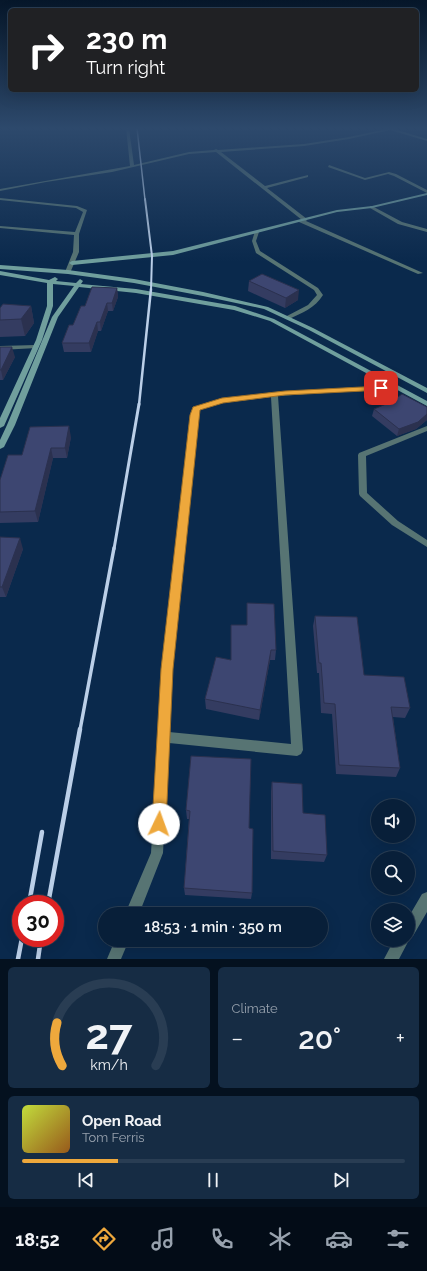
<!DOCTYPE html>
<meta charset="utf-8">
<style>
:root{--surface:#081f39;--page:#162c44;--text:#f1f3f6;--muted:#98a2ae;--line:#293d53;--accent:#eea83c}
body{margin:0;font-family:Raleway,sans-serif;background:var(--page);color:var(--text);height:100vh;display:flex;flex-direction:column;font-size:15px;white-space:nowrap}
*{box-sizing:border-box;margin:0}
p{font-size:13px;color:var(--muted)}
.icon{flex:none;width:22px;height:22px;fill:none;stroke:currentColor;stroke-width:2;stroke-linecap:round;stroke-linejoin:round}
.map{position:relative;height:959px;overflow:hidden}
.sheet{display:flex;flex-direction:column;gap:8px;padding:8px;background:#04111f;flex:1}
.sheet>*{flex:none}
.banner{position:absolute;left:8px;top:8px;width:411px;height:84px;border-radius:6px;box-shadow:0 4px 16px #0002,0 0 0 1px var(--line);background:#202124;color:#fff;overflow:hidden}
.tools{position:absolute;left:371px;top:799px;display:grid;gap:8px}
.tools a{display:grid;place-items:center;width:44px;height:44px;border-radius:50%;background:var(--surface);box-shadow:0 4px 16px #0002,0 0 0 1px var(--line);font-size:20px}
.speed{position:absolute;left:12px;top:895px;display:flex;gap:8px;font-size:20px;font-weight:700;text-align:center}
.speed>*{display:grid;place-content:center;width:52px;height:52px;border-radius:50%;background:var(--surface);box-shadow:0 4px 16px #0002,0 0 0 1px var(--line);line-height:1}
.speed .limit{border:6px solid #d22;background:#fff;color:#111}
.pin{position:absolute;display:grid;place-items:center;width:34px;height:34px;color:#fff;margin:-17px;border-radius:8px;box-shadow:0 2px 6px #0006}
.me{position:absolute;width:44px;margin:-22px;rotate:3deg;stroke-linejoin:round;filter:drop-shadow(0 0 3px #0008)}
.turn{display:flex;align-items:center;gap:14px;height:84px;padding:0 12px;font-size:18px}
.turn .icon{width:52px;height:52px;stroke-width:2.5}
.turn b{display:block;font-size:28px;line-height:34px}
.big{font-size:30px;font-weight:600;line-height:1.1}
.sheet .card{flex:1;display:flex;flex-direction:column;justify-content:center;gap:6px;min-width:0;padding:0 14px;border-radius:6px;background:var(--page)}
.sheet .dial{align-items:center;gap:0}
.dial svg{height:104px;overflow:visible;fill:none;stroke:var(--line);stroke-width:7;stroke-linecap:round;text-anchor:middle}
.dial text{fill:var(--text);stroke:none}
.song{display:flex;align-items:center;gap:12px}
.cover{width:48px;height:48px;border-radius:6px;background:linear-gradient(135deg,hsl(70 70% 55%),hsl(30 70% 35%))}
.played{height:4px;border-radius:2px;background:linear-gradient(90deg,var(--accent) 25%,var(--line) 25%)}
.keys{display:flex;justify-content:space-around;direction:ltr}
.heat{display:flex;justify-content:space-between;align-items:center;font-size:22px;direction:ltr}
.sheet .tiles{flex:1;display:grid;gap:8px;grid-template-columns:1fr 1fr}
.card:last-child{grid-column:span 2}
.trip{position:absolute;left:98px;top:907px;width:230px;height:40px;border-radius:20px;background:var(--surface);box-shadow:0 4px 16px #0002,0 0 0 1px var(--line);font-weight:600;line-height:40px;text-align:center}
.dock{display:flex;height:64px;justify-content:space-around;align-items:center;background:#030c17;color:var(--muted)}
.dock .icon{width:28px;height:28px}
.dock .active{color:var(--accent)}
.dock b{font-size:18px;color:var(--text)}
.map>svg:first-child{display:block}
.lines{fill:none;stroke-linecap:round;stroke-linejoin:round}
.street{fill:#577473;fill-rule:evenodd}
.secondary{fill:#709f9d;fill-rule:evenodd}
.rail-far5{stroke:#bbcfe8;stroke-width:1.5}
.rail-far4{stroke:#bbcfe8;stroke-width:2}
.rail-far3{stroke:#bbcfe8;stroke-width:2.5}
.rail-far2{stroke:#bbcfe8;stroke-width:3}
.rail-far1{stroke:#bbcfe8;stroke-width:3.5}
.rail{stroke:#bbcfe8;stroke-width:4.5}
.wall{fill:#343c61}
.shaded-wall{fill:#2b314f}
.building{fill:#3d4671;stroke:#2b314f}
.route{fill:#eea83c;stroke:#9b6d27}
</style>
<div class="map">
<svg width="427" height="959" viewBox="0 0 427 959">
<rect width="100%" height="100%" fill="#0a294c"/>
<g class="lines">
<!-- street -->
<g class="street">
<path d="M126,128H129L134,165L189,152L214,150L216,149L218,150L304,144L349,137L392,128H396L394,129L427,139V141L390,130L349,139L304,146L221,152L265,186L308,175V177L267,188L307,219V220L306,221L423,273L418,274L299,222V220H302L216,152L189,154L112,172L46,182L0,191V189L130,166Z"/>
<path d="M329,165L365,178L389,172L396,174L427,190V193L394,176L388,174L365,180L328,167Z"/>
<path d="M0,198L77,206L87,210L79,234V252L70,273L65,272L73,252L74,235L0,228V226L75,232L83,212L76,208L0,200Z"/>
<path d="M372,206L402,222L427,229V232L398,224L370,208V206Z"/>
<path d="M255,231L259,232L256,241L260,251L318,288L323,295C315,308 302,313 289,319H285V317L308,305L317,295L314,290L256,253L252,241Z"/>
<path d="M35,345L38,347L37,348L0,350V346Z"/>
<path d="M396,385L399,387L398,388L278,396L303,750L301,754L297,756L169,743L163,853L139,914H125L151,853L162,669L190,415L193,407L222,399L274,392ZM271,397L291,744L169,732L172,669L198,415L199,410L223,403Z"/>
<path d="M427,426V431L366,456L367,493L398,521L427,540V547L392,525L360,496L359,494L358,455L359,453Z"/>
<path d="M427,892V912L413,936L408,938L409,940L399,959H384L394,940H408V918L422,894Z"/>
<path d="M115,940H129L121,959H107Z"/>
</g>
<!-- secondary -->
<g class="secondary">
<path d="M427,193V195L372,208L337,212L173,255L72,265L69,263L72,261L173,251L337,210L372,206Z"/>
<path d="M0,265L68,270L134,279L203,292L268,307L313,328L427,388V393L309,330L264,309L203,296L134,283L68,274L0,269Z"/>
<path d="M0,271L49,280L55,277L58,279L56,281L76,283L80,279L83,281L81,284L136,289L235,306L274,319L427,401V406L270,321L234,310L136,293L79,287L58,317L15,425L4,447L0,449V440L7,425L52,317L74,286L53,284V306L42,340L4,426L0,428V418L36,340L47,306V283L0,275Z"/>
</g>
<!-- rail-far5 -->
<path class="rail-far5" d="M137,128L145,200"/>
<!-- rail-far4 -->
<path class="rail-far4" d="M145,199L152,256L151,290"/>
<!-- rail-far3 -->
<path class="rail-far3" d="M139,405L151,289"/>
<!-- rail-far2 -->
<path class="rail-far2" d="M114,549L139,404"/>
<!-- rail-far1 -->
<path class="rail-far1" d="M80,730L114,548"/>
<!-- rail -->
<g class="rail">
<path d="M29,904L42,832"/>
<path d="M48,904L80,729"/>
<path d="M18,959L22,938"/>
<path d="M38,959L41,938"/>
</g>
</g>
<!-- wall -->
<g class="wall">
<path d="M249,281L298,300L285,308L248,291Z"/>
<path d="M117,288L118,297L113,311H108L101,331H98L91,352H64L62,343L85,306Z"/>
<path d="M31,306L34,323L25,336L0,337V308Z"/>
<path d="M0,347L15,357L3,380H0Z"/>
<path d="M427,407V420L416,429L397,436L372,416L374,409Z"/>
<path d="M71,437L67,458H53L38,522L0,523V480L22,455Z"/>
<path d="M0,537L23,549L6,597H0Z"/>
<path d="M247,603L276,650L275,660H270L259,720L206,709L205,699L231,660V625H247Z"/>
<path d="M315,616L364,675L410,708L405,718L393,717L400,768L396,777L336,774L332,714L321,713L319,673H317L313,626Z"/>
<path d="M191,756L249,828L252,893L251,899L185,895L184,888L189,819H187L186,810Z"/>
<path d="M272,782L303,813L327,855L324,862L271,859V791Z"/>
</g>
<!-- shaded-wall -->
<g class="shaded-wall">
<path d="M117,288L118,297L113,311L112,303Z"/>
<path d="M299,290L298,300L285,308L286,298Z"/>
<path d="M107,303L108,311L101,331L100,322Z"/>
<path d="M31,306L34,323L25,336L21,319Z"/>
<path d="M97,322L98,331L91,352L89,343Z"/>
<path d="M12,347L15,357L3,380L1,370Z"/>
<path d="M427,414V420L416,429L397,436L399,429Z"/>
<path d="M69,426L71,437L67,458L65,448Z"/>
<path d="M51,448L53,458L38,522L35,511Z"/>
<path d="M20,538L23,549L6,597L2,587Z"/>
<path d="M271,650L270,660L259,720L260,710Z"/>
</g>
<!-- building -->
<g class="building">
<path d="M262,274L299,290L286,298L249,281Z"/>
<path d="M92,287L117,288L112,303H107L100,322H97L89,343H62L69,325H73L81,306H85Z"/>
<path d="M3,304L31,306L21,319L0,320V308Z"/>
<path d="M0,347H12L1,370H0Z"/>
<path d="M402,394L427,407V414L418,422L399,429L374,409L391,402Z"/>
<path d="M69,426L65,448H51L35,511L0,512V480L8,455H22L30,427Z"/>
<path d="M0,537L20,538L2,587H0Z"/>
<path d="M247,603L274,604L276,650H271L260,710L205,699L216,657L231,660V625H247Z"/>
<path d="M315,616L357,617L364,675L404,677L410,708L391,707L400,768L339,765L335,704L324,703L321,663H319Z"/>
<path d="M191,756L251,759L249,828L253,829L252,893L184,888L190,811L186,810Z"/>
<path d="M272,782L302,784L303,813L325,815L327,855L273,851Z"/>
</g>
<!-- sky -->
<linearGradient id="sky" x2="0" y2="1"><stop stop-color="#06172a"/><stop offset="0.49" stop-color="#2d496c"/><stop offset="1" stop-color="#2d496c" stop-opacity="0"/></linearGradient>
<rect width="427" height="262" fill="url(#sky)"/>
<!-- route -->
<path class="route" d="M381,386H384V390L285,395L223,403L200,410L173,669L166,824L164,829L159,831L154,829L152,824L161,669L190,415L193,407L222,398L285,391Z"/>
</svg>
<div class="tools">
<a><svg class="icon" aria-label="sound" viewBox="0 0 24 24"><path d="M4 9h4l5-4v14l-5-4H4zM17 9q2 3 0 6"/></svg></a>
<a><svg class="icon" aria-label="search" viewBox="0 0 24 24"><circle cx="10" cy="10" r="6"/><path d="M15 15l6 6"/></svg></a>
<a><svg class="icon" aria-label="layers" viewBox="0 0 24 24"><path d="M12 4l9 5-9 5-9-5zM3 14l9 5 9-5"/></svg></a>
</div>
<div class="speed"><div class="limit">30</div></div>
<div class="pin" style="left:381px;top:388px;background:#d93025"><svg class="icon" aria-label="arrive" viewBox="0 0 24 24"><path d="M6 21V4h12l-3 4 3 4H6"/></svg></div>
<svg class="me" style="left:159px;top:824px" viewBox="-20 -20 40 40"><circle r="19" fill="#fff"/><path d="M0-13L10 11 0 6-10 11z" fill="#eea83c"/></svg>
<div class="trip">18:53 · 1 min · 350 m</div>
<div class="banner">
<div class="turn"><svg class="icon" aria-label="right" viewBox="0 0 24 24"><path d="M7 20v-9h11M14 6l5 5-5 5"/></svg><div><b>230 m</b>Turn right</div></div>
</div>
</div>
<section class="sheet">
<div class="tiles">
<div class="card dial"><svg viewBox="0 0 100 80">
<path d="M14 69A42 42 0 1 1 86 69"/>
<path d="M14 69A42 42 0 0 1 10 36" stroke="#eea83c"/>
<text x="50" y="56" font-size="32" font-weight="700">27</text>
<text x="50" y="72" font-size="11">km/h</text>
</svg></div>
<div class="card"><p>Climate</p>
<div class="heat"><a>−</a><b class="big">20°</b><a>+</a></div>
</div>
<div class="card">
<div class="song"><i class="cover"></i><div><b>Open Road</b><p>Tom Ferris</p></div></div>
<div class="played"></div>
<div class="keys"><svg class="icon" aria-label="previous" viewBox="0 0 24 24"><path d="M18 5L8 12l10 7zM5 5v14"/></svg><svg class="icon" aria-label="pause" viewBox="0 0 24 24"><path d="M8 5v14M16 5v14"/></svg><svg class="icon" aria-label="next" viewBox="0 0 24 24"><path d="M6 5l10 7-10 7zM19 5v14"/></svg></div>
</div>
</div>
</section>
<nav class="dock">
<b>18:52</b>
<svg class="icon active" aria-label="directions" viewBox="0 0 24 24"><path d="M12 3l9 9-9 9-9-9zM9 14v-3h6M13 9l2 2-2 2"/></svg>
<svg class="icon" aria-label="music" viewBox="0 0 24 24"><path d="M9 18V5l10-2v13"/><circle cx="6" cy="18" r="3"/><circle cx="16" cy="16" r="3"/></svg>
<svg class="icon" aria-label="phone" viewBox="0 0 24 24"><path d="M5 4h4l2 5-3 2q2 4 5 5l2-3 5 2v4C11 20 4 13 5 4z"/></svg>
<svg class="icon" aria-label="climate" viewBox="0 0 24 24"><path d="M12 3v18M4 7l16 10M4 17L20 7"/></svg>
<svg class="icon" aria-label="car" viewBox="0 0 24 24"><path d="M5 17H2v-5l4-1 3-4h7l3 4 3 1v5h-3M9 17h6M6 11h13"/><circle cx="7" cy="17" r="2"/><circle cx="17" cy="17" r="2"/></svg>
<svg class="icon" aria-label="filters" viewBox="0 0 24 24"><path d="M4 7h16M4 17h16"/><circle cx="9" cy="7" r="2"/><circle cx="15" cy="17" r="2"/></svg>
</nav>
